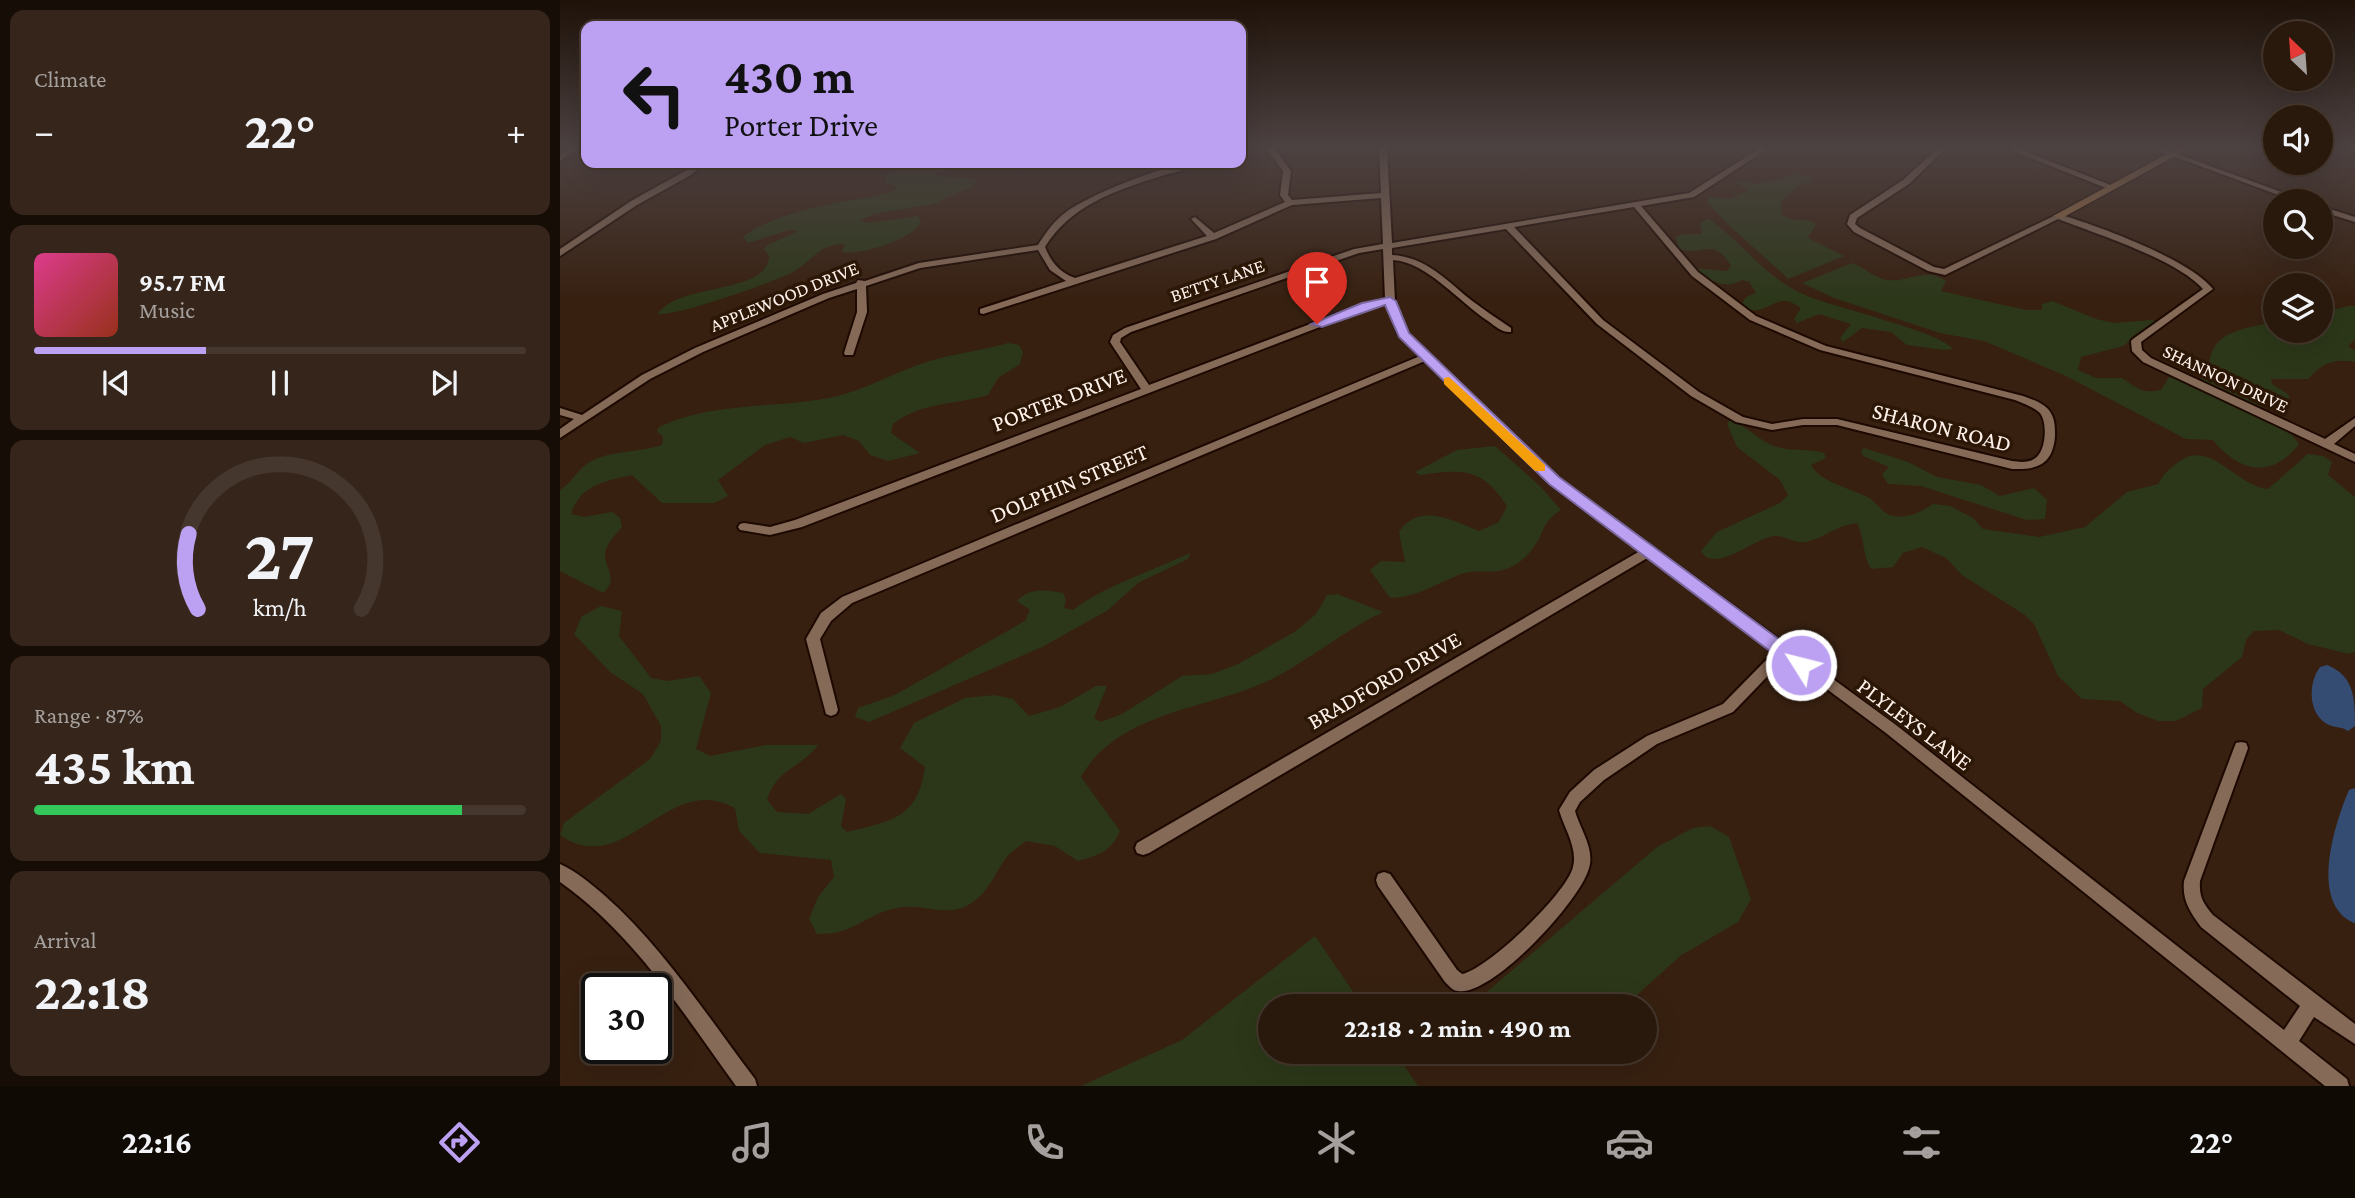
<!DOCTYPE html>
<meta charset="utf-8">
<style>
:root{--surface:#29180c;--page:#35251a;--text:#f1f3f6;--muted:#a5a09d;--line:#45372d;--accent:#bca0f2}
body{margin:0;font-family:"Crimson Pro",serif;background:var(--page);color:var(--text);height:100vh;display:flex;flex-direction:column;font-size:26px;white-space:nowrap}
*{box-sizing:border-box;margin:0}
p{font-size:23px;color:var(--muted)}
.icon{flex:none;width:38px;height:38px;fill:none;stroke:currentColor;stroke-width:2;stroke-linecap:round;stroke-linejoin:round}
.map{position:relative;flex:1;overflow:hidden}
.drawer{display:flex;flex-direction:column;gap:10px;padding:10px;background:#170d07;width:560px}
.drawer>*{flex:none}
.hud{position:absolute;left:21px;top:21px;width:665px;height:147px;border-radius:14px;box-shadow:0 7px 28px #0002,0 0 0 2px var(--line);background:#bca0f2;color:#111;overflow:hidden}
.needle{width:46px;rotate:335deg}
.controls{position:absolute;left:1703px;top:21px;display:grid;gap:14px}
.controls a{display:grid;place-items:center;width:70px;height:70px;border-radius:50%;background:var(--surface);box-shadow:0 7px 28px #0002,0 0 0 2px var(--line);font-size:35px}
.speed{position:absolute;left:21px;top:973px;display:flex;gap:14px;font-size:35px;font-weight:700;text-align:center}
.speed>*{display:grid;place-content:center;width:91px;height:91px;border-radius:50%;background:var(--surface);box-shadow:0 7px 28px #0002,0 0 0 2px var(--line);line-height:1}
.speed .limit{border:4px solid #111;border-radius:10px;background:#fff;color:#111}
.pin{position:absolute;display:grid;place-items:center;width:60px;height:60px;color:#fff;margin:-72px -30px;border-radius:50% 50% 50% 0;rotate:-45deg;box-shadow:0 0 7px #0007}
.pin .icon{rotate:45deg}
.me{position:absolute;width:77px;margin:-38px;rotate:306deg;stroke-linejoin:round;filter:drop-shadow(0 0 5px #0008)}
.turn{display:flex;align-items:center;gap:24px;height:147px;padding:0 28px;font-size:32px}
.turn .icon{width:91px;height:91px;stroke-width:2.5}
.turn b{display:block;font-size:49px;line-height:60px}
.big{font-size:52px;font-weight:700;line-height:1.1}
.drawer .widget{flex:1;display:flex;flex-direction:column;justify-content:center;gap:10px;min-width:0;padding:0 24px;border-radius:14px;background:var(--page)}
.drawer .dial{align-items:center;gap:0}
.dial svg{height:182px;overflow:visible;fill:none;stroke:var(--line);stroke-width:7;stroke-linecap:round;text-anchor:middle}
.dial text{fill:var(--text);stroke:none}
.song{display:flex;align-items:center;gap:21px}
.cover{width:84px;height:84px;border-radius:10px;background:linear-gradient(135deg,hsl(330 70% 55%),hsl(10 70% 35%))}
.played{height:7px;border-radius:4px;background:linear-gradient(90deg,var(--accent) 35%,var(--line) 35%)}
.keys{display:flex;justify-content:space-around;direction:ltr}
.heat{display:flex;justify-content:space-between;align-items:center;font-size:38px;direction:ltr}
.charge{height:10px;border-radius:5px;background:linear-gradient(90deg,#34c759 87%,var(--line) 0)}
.trip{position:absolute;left:698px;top:994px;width:399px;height:70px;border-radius:35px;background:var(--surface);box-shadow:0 7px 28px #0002,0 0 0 2px var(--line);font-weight:700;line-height:70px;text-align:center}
.tab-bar{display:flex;height:112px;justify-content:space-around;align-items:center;background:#100a05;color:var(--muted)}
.tab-bar .icon{width:49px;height:49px}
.tab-bar .on{color:var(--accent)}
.tab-bar b{font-size:32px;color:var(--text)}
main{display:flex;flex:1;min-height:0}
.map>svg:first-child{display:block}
.green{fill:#2c3719}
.water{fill:#354c72}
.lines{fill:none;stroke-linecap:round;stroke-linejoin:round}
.street-casing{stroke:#1d0900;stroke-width:4}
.secondary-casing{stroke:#1d0900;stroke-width:3}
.street{fill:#856a58;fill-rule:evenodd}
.secondary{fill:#9e7248;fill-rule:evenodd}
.route{fill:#bca0f2;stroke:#7a689d;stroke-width:2}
.slow{fill:#f59e0b}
.labels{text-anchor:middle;stroke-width:7;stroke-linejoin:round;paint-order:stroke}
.far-street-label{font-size:19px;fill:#fff2ea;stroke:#2c1707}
.street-label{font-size:23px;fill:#fff2ea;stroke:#2c1707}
</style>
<main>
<section class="drawer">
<div class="widget"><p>Climate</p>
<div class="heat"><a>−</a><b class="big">22°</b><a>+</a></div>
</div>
<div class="widget">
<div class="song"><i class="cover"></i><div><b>95.7 FM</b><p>Music</p></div></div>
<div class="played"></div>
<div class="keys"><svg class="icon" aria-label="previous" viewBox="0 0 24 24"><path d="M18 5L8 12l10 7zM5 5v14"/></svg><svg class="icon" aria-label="pause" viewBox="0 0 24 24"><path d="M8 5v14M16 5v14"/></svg><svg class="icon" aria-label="next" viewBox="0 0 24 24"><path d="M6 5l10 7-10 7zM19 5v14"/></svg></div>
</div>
<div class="widget dial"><svg viewBox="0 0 100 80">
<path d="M14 69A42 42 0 1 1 86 69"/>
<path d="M14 69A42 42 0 0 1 10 36" stroke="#bca0f2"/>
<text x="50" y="56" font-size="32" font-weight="700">27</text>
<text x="50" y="72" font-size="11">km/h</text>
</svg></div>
<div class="widget"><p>Range · 87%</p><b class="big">435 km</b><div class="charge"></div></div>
<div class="widget"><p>Arrival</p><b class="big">22:18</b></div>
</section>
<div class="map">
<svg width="1795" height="1086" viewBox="0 0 1795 1086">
<rect width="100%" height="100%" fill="#372010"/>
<!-- green -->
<g class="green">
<path d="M373,163H429L374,173L378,176L416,179L414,186L373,204L315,214L300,220L307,223L358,216L361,223C352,239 300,256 282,252L285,244C258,243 251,264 229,274C207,284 118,316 98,314C118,282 210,295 209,255L204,249L206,246L238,231L229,230L188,243L183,237C218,209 289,202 333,192L338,187L326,183L324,174Z"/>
<path d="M1237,173L1254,179L1240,185L1221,202L1222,214L1230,219L1252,221L1256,224L1248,238L1284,256L1228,279C1202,253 1167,227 1146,200L1152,197L1169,199L1189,190L1172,180L1200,184Z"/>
<path d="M1147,218C1181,240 1204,277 1243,294C1273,308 1377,330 1393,349L1384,350L1347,345L1331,332L1302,328L1283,342L1280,338L1291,324L1259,314L1237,323L1234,319L1241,308C1216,290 1212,313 1190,310L1182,303L1186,297L1196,293L1189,282L1182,280C1165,291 1147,279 1134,268L1167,271L1171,266C1153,234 1140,259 1118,248L1116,237L1123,234H1142L1140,224Z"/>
<path d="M1292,263C1304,267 1314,278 1327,280C1349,283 1365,266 1386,281L1381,291L1466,310H1482V304L1492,301L1536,319L1554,323L1592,320L1596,322L1563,346L1521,357L1518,370L1536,378H1562C1577,388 1582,394 1601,390L1609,377L1626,380L1730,432L1739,444C1712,479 1680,473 1653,440L1626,439L1506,376L1424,341L1380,333L1274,298L1242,283Z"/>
<path d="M1788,306H1795V339L1788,346L1795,351V362C1774,358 1761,364 1748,379H1711L1712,384L1729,395V399L1702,400V407L1696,408L1641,380L1640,376C1652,366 1647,360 1654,348C1664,329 1697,326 1715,322V331H1760L1770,311Z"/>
<path d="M448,343L459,345L463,352L460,364L438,378L428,395C395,405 361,402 333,424L331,433L360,453L328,461L310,455L299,441L283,435L244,443L230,437L205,445L158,480L168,496L154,503H102L72,475C45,481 20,485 11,514L24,517L52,512L60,518L62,527C56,535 44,545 45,556C47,572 58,579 43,593L0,571V490C12,483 17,470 28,463C49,450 78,453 102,445L103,437L97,431L99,427C153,401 216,409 274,397C307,389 337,371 370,361C395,353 422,351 448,343Z"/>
<path d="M1170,420C1187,426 1198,440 1214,446C1230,452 1248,448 1264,453L1266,458L1251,465C1260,482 1290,488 1307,497C1317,501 1322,514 1333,516C1347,519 1361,512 1373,504L1390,506L1413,518L1423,529L1479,537L1525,527L1567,492L1598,484C1604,473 1610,468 1620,461C1651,439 1677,487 1708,489L1748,454L1763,456L1772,462L1768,475L1795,497V652L1789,654L1748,644L1719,630L1694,631L1686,640L1682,657L1643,689L1642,708L1616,721H1598L1577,713L1560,701L1522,699L1498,676L1474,624L1465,615L1402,575L1386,558L1362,547L1343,553L1333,567L1311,569C1302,554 1305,539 1297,523C1277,525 1264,538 1246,542C1235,544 1224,535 1214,536C1195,538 1153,575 1141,551L1157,532L1220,503L1228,495L1220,480L1177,447L1167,424Z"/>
<path d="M935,446L980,486L1001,510C979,524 986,534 970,552C942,584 921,564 896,576C872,586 857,597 830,598L810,570L821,561L845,562L839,532C859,502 892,520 919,531L939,522L947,506C922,467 903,469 860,475L855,472L897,450Z"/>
<path d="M1304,448L1348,462L1377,477L1421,485L1440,496L1474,488L1487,500L1485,519L1467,520L1361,486L1328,484L1322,474L1329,467L1303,456L1301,450Z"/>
<path d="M630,553L628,559L578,583L548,610L482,647L309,722L295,717L298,708L335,695L465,621L470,610L457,601C470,587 486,590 503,593L506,600L504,608L513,610C548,584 590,572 630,553Z"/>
<path d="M777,594L823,612C783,631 751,659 712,679C649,710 559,710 521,777L560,831C552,851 537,856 518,861L495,846L466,841C460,846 451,852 446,858C434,875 428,893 410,904C386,919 363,902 337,908C305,914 295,935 257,934L249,919L258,897L274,877L271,860L200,853L179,831L175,808C107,770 65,881 0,835L4,823L90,759L101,741V726L83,694L50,672L14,634L22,616L41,606L62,611L59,636L91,678L108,681L139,676L151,693L136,749L150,756L206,745H258C240,769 217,768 207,800L217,812L248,814L281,794L286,799L281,826L287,832C332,821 358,818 365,767L340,748L354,723L405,698L435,695L453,699L469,716L500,707L536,686H547L534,718L541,722L562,714L622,676L652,674L678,664L736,631L756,614L767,595Z"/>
<path d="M1150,826L1169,837L1191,899L1178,922L1120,956L1077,995L1073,1006H919L929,990L1097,847L1133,828Z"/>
<path d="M755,936L803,1006H710V1052H835L858,1086H521L622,1040Z"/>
</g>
<!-- water -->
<g class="water">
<path d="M1767,665C1795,676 1795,700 1795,726L1788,731C1781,726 1774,728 1767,724C1748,713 1748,683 1760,667Z"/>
<path d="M1795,788V923H1794C1749,904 1774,825 1789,790Z"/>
</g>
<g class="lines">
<!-- street casing -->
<g class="street-casing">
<g id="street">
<path d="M10,148H18L0,161V155Z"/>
<path d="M706,148H714L731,171L728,195L732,200L821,193L819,148H827L832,243L1129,193L1200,148H1209L1134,197L1081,206L1138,272L1196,316L1266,346L1463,396C1471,399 1481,402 1488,409C1495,417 1495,426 1495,436C1493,464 1478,470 1452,469L1277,425H1243L1212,430L1176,422L1131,396L1037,324L946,229L832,248V255C866,257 886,280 911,300C924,310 938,319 951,328V332C942,333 935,326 928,321C899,302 867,262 833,260L835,301L847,333L998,478L1336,725L1724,1030L1740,1006L1641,927C1630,912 1622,900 1624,881L1674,748L1676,743L1681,742L1686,743L1688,748L1640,881C1639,897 1643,903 1653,915L1795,1024V1044L1754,1017L1739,1041L1787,1079L1789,1086H1765L1326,733L1225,658L1173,712L1097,744L1044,780L1020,802L1015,811C1020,829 1035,849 1029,868C1021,900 932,997 898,991C893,991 889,986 885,982L818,886L816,880L818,874L824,872L830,874L897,970L902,974C928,969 1007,893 1013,867C1018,848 1004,828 999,810L1010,792L1034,770L1087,736L1163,704L1215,651L1089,557L589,853L583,855L577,853L575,848L577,843L1080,551L990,484L865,361L292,603L271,621L260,639L278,710L276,714L271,716L266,714L246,639L261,613L282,597L860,356L838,334L827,304L809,308L242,527L210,535L180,530L178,527L180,524L184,523L210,527L235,520L581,389L550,342L553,335L565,328L794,249L823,244L821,198L732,205L656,239L423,314L420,313V309L506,281L490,270L478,250L360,268L306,286L307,312L293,355H285L284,353L297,312V289L269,298L143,352L90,379L0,438V429L14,419L0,415V408L22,415L82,375L135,348L263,294L296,283L298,280L305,281L359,263L478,245C486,232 494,221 506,212C531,194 609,162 639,163C627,170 611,173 598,177C554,191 510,206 485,247C491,262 500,273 515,278L647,236L631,219L635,217L654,233L725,202L720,195L723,171ZM1074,207L1132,276L1190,320L1260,350L1455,400C1464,404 1474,407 1480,413C1488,423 1486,453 1474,459C1468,463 1459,462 1452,461L1277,419H1243L1212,424L1183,417L1139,392L1043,320L954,227ZM823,249L825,299L803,304L589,385L560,342L561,338L571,332L799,253Z"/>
<path d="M1378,148H1386L1349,184L1297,218L1295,224L1300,228L1374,267L1384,269L1498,214C1536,225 1629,259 1653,289L1581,342L1582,350L1591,358L1765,439L1795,418V426L1774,444L1795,454V462L1583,362L1572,351L1571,341L1573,339L1643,289C1616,259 1537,234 1498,219L1385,275L1368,271L1294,232L1287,224L1290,215L1343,180Z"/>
<path d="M1446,148H1456L1553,186L1546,188Z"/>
<path d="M1591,148H1601L1746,201H1735Z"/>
<path d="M136,163H144L131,175L77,205L0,256V249L71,201L125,171Z"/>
<path d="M1760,206L1795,217V222L1760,211Z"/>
<path d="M0,864C16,871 31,884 44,895C104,948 147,1016 195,1079L197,1086H176C123,1013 75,935 0,882Z"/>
</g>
</g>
<!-- secondary casing -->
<g class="secondary-casing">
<path id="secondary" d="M1618,148H1630L1502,218L1493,216Z"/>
</g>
<!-- street -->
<use href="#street" class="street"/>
<!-- secondary -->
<use href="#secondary" class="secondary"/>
</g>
<!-- sky -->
<linearGradient id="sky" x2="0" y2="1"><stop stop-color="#1e1209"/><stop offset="0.49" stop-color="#4d4242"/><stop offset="1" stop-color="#4d4242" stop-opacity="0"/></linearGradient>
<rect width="1795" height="300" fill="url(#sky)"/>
<!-- route -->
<path class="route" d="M830,297L836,301L849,333L999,477L1247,660L1250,665L1247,670H1235L989,484L839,337L825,305L762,327L751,324L802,303Z"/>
<!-- slow -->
<path class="slow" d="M889,377L985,465V471H975L884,384V378Z"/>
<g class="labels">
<!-- far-street labels -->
<g class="far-street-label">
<text transform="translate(657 280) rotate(-19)" y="7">BETTY LANE</text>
<text transform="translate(224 296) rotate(-22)" y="7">APPLEWOOD DRIVE</text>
<text transform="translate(1666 378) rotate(25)" y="7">SHANNON DRIVE</text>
</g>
<!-- street labels -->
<g class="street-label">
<text transform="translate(499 399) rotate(-21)" y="8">PORTER DRIVE</text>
<text transform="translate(1382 427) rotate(14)" y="8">SHARON ROAD</text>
<text transform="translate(509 483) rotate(-23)" y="8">DOLPHIN STREET</text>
<text transform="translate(824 680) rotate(-30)" y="8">BRADFORD DRIVE</text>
<text transform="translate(1355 724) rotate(37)" y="8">PLYLEYS LANE</text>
</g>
</g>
</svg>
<div class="controls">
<a><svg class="needle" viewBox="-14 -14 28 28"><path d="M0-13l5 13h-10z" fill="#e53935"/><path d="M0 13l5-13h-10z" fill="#a5a09d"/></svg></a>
<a><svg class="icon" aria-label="sound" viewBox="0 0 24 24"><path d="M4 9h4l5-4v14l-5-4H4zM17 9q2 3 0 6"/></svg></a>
<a><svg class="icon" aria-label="search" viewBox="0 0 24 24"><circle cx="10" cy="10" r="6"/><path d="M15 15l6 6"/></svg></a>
<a><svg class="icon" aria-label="layers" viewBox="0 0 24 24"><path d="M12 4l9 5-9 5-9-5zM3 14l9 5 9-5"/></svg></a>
</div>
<div class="speed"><div class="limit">30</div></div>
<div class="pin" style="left:757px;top:324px;background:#d93025"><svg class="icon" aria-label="arrive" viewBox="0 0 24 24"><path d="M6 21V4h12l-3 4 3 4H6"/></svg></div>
<svg class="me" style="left:1241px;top:665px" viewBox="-20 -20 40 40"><circle r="17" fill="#bca0f2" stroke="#fff" stroke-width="3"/><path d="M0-11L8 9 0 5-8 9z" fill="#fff"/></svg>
<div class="trip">22:18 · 2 min · 490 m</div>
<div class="hud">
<div class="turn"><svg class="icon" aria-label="left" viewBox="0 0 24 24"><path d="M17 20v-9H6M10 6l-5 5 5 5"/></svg><div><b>430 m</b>Porter Drive</div></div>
</div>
</div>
</main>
<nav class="tab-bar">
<b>22:16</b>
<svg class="icon on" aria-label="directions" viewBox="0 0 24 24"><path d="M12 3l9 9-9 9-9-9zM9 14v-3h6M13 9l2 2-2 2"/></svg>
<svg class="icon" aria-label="music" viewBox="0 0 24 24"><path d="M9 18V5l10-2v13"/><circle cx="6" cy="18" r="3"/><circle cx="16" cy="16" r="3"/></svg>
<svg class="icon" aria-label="phone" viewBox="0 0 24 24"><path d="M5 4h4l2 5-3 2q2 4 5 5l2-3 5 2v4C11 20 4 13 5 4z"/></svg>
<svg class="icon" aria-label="climate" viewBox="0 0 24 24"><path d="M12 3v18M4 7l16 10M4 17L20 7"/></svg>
<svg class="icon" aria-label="car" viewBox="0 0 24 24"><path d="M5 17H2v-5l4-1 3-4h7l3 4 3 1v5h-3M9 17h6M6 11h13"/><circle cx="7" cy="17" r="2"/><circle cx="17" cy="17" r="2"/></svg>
<svg class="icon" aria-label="filters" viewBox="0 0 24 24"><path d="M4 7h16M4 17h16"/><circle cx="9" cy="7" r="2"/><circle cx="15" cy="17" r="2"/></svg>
<b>22°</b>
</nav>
